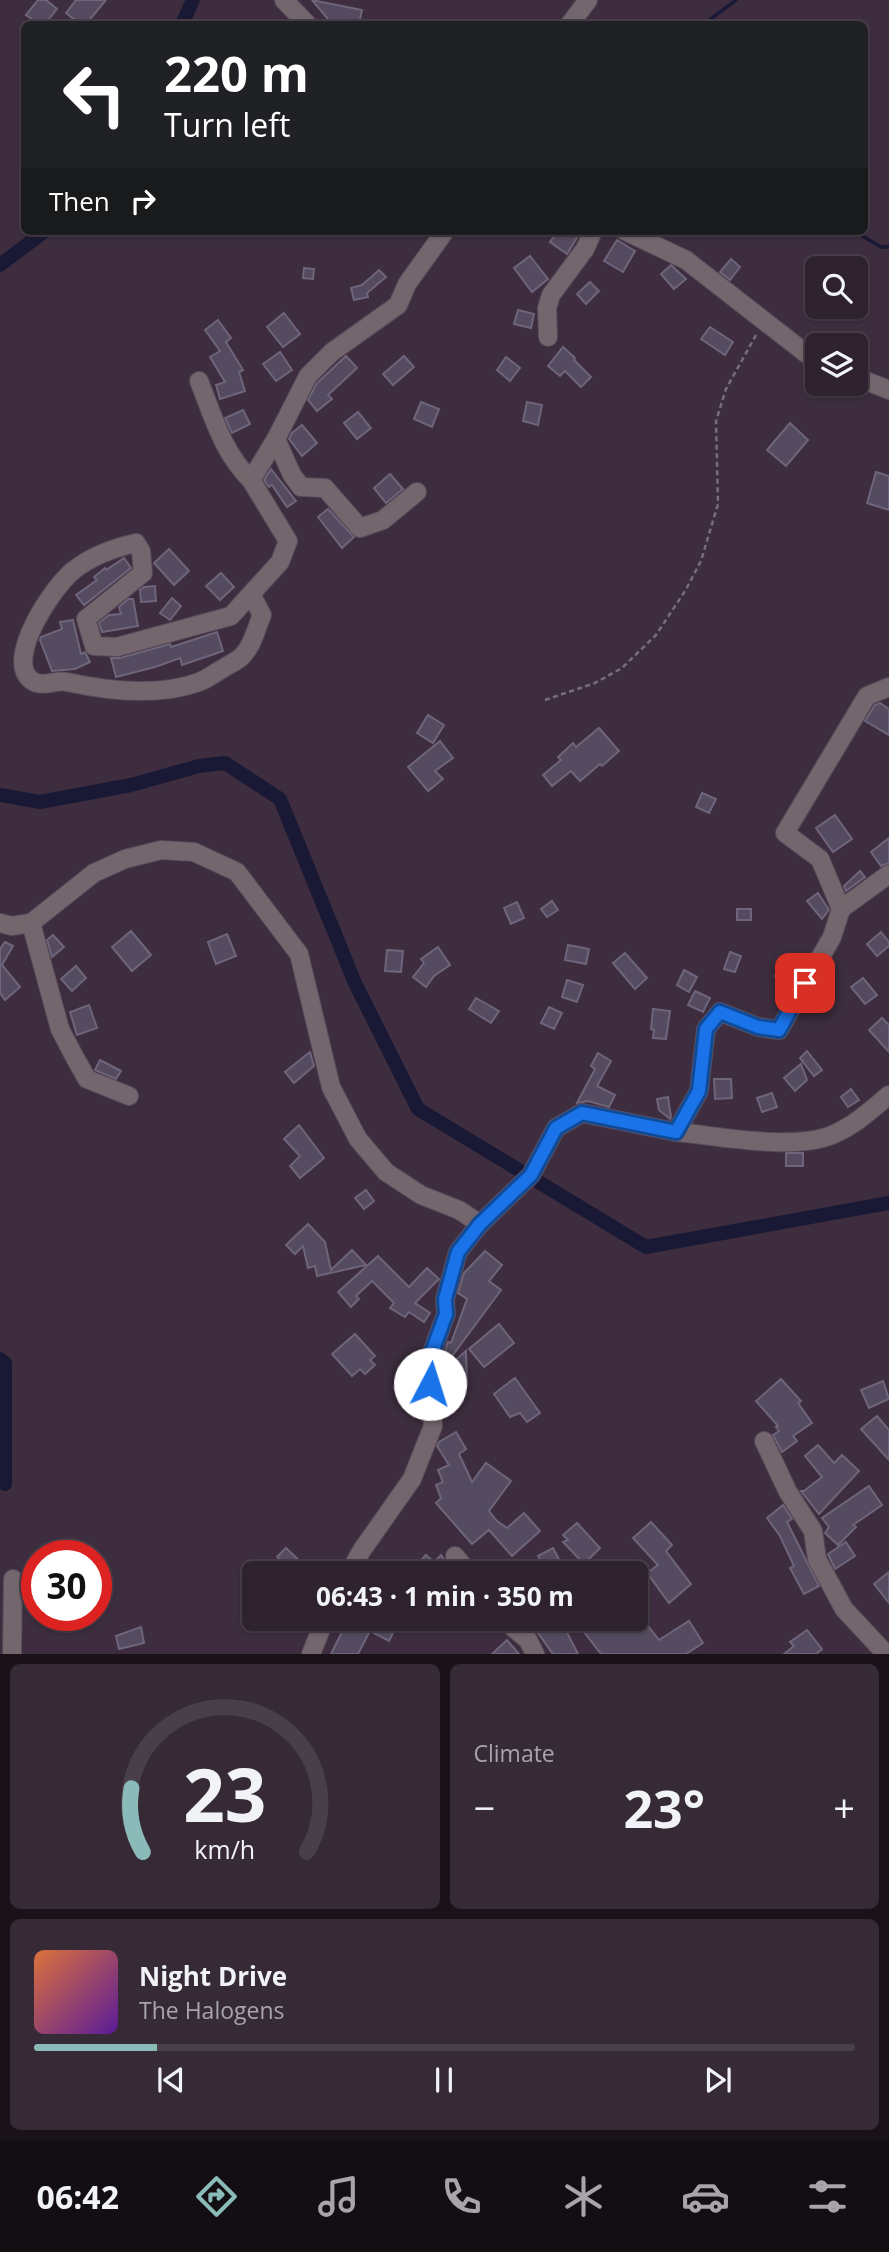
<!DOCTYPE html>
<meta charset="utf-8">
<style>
:root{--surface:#2e222e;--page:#362a36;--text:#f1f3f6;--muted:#a7a4aa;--line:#493f4a;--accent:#8bbbb9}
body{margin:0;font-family:"Open Sans",sans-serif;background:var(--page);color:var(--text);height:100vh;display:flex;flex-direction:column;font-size:26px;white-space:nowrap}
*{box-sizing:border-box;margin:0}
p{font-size:23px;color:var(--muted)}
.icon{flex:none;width:38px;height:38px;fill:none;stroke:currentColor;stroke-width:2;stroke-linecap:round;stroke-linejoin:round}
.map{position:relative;height:1654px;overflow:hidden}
.panel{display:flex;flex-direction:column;gap:10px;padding:10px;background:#191319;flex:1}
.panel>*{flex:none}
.hud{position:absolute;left:21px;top:21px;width:847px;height:214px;border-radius:10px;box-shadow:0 2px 5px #0004,0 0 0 2px var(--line);background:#202124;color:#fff;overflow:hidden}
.controls{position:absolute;left:805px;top:256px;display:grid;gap:14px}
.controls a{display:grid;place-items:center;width:63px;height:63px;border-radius:10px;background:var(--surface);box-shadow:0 2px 5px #0004,0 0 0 2px var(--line);font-size:35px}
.speed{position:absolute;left:21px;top:1540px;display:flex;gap:14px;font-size:35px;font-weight:700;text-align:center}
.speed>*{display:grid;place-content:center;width:91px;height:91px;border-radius:50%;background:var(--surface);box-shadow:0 2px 5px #0004,0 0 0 2px var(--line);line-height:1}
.speed .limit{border:10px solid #d22;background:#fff;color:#111}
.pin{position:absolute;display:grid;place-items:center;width:60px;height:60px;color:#fff;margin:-30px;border-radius:14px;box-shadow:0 4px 10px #0006}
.me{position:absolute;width:77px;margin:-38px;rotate:5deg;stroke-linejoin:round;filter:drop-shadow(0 0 5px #0008)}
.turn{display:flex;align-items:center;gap:24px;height:147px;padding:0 28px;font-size:32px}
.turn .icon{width:91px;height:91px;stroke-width:2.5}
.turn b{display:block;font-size:49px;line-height:60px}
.then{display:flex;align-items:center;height:66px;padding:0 28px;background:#0003;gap:14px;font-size:26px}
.big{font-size:52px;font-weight:700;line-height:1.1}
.panel .widget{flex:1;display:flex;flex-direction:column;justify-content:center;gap:10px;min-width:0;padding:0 24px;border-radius:10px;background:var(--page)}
.panel .dial{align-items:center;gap:0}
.dial svg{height:182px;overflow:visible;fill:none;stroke:var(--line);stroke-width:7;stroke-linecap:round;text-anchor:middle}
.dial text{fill:var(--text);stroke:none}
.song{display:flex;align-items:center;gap:21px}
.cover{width:84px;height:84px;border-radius:10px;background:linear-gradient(135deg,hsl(20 70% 55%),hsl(270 70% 35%))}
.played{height:7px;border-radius:4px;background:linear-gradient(90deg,var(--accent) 15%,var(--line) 15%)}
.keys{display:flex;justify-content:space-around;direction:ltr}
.heat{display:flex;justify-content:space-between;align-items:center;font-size:38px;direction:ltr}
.panel .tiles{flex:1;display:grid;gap:10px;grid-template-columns:1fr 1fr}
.widget:last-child{grid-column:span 2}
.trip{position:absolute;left:242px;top:1561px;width:406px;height:70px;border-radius:10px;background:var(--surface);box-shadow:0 2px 5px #0004,0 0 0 2px var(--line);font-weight:700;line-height:70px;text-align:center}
.tabs{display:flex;height:112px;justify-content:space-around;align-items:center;background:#120e12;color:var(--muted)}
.tabs .icon{width:49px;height:49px}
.tabs .active{color:var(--accent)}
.tabs b{font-size:32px;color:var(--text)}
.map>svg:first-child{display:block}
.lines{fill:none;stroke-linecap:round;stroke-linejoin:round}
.stream{stroke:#191936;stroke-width:3.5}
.canal{stroke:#191936;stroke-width:14}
.building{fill:#544b60;stroke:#6e657b;stroke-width:2}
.minor-casing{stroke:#594a5a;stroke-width:20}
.path{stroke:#7a6c7a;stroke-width:2.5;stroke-dasharray:5 3.5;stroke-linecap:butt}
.minor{stroke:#73676d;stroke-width:18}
.route-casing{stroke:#114b97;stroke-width:18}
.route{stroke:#1a73e8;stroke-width:12}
</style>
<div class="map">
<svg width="889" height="1654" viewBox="0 0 889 1654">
<rect width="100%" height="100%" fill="#3d2d3e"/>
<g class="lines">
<!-- stream -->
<g class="stream">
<path d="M704,24L736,0"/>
<path d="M854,231L881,247H889"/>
</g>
<!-- canal -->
<g class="canal">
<path d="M182,24L193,0"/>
<path d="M0,265L45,231"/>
<path d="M0,795L40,802L131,785L199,766L225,763L280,799L355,983L418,1109L646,1247L889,1203"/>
<path d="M0,1359L5,1363V1484"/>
</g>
</g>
<!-- building -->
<g class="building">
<path d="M38,0H46L57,9L45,24H39L26,15Z"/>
<path d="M76,0H106L86,24H80L66,13Z"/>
<path d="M312,0L362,10L359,24H327L328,19Z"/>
<path d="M558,231H581L567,254L550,242Z"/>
<path d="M617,240L635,251L623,272L604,261Z"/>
<path d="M530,256L548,279L532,292L514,268Z"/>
<path d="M731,259L740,267L730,280L720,272Z"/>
<path d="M671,265L686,279L674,289L661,274Z"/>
<path d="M304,268L314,269L313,279L303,278Z"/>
<path d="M379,270L386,277L367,293L368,297L354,300L351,288L362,285Z"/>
<path d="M590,282L599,291L586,304L577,294Z"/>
<path d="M518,310L534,314L531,328L514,324Z"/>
<path d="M284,313L300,334L283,347L267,327Z"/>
<path d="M218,320L231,338L226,342L243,370L239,372L245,391L220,399L216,385L225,382L210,357L220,351L205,330Z"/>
<path d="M710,327L733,342L725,355L701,339Z"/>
<path d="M563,347L575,358L574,360L591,377L581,387L565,371L560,376L548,366Z"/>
<path d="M280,352L292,370L276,381L263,364Z"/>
<path d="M346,356L357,368L328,395L332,399L317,411L308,400L317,383Z"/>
<path d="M404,356L414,367L393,385L383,374Z"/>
<path d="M506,357L520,368L510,381L497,370Z"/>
<path d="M421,402L439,409L432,427L414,419Z"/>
<path d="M527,402L542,405L538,425L523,421Z"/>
<path d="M243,410L250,424L232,433L225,418Z"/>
<path d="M358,412L371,428L357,439L344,423Z"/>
<path d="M790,423L808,440L786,466L767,450Z"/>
<path d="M302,425L317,443L302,456L289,439L292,433Z"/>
<path d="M271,469L296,501L287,507L272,485L269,487L264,480Z"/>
<path d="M876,472L889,476V510L867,503Z"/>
<path d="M390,474L403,489L386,503L374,488Z"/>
<path d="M328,509L354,537L342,548L318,517Z"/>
<path d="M169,549L189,571L174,585L154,563Z"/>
<path d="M124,558L131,568L84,605L76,595L97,580L94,577L105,568L106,570Z"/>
<path d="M221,573L234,587L220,600L206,586Z"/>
<path d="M155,586L156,601L141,602L140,590L144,587Z"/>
<path d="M172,598L181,606L170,620L160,613Z"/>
<path d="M128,599H133L138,626L102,632L99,623L109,615L121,614L119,607Z"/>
<path d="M73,620L81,654L85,652L90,662L75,669L52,671L40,640L41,637L62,629L60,622Z"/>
<path d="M217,632L223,651L182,665L180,658L155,667L116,677L111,658H120L170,644L171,647Z"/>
<path d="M880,703L889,709V735L865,721L875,705Z"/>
<path d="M428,715L444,725L433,743L417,733Z"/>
<path d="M599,728L619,751L602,766L600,764L580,781L571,771L552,786L543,775L561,760L558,757L573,743L576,747Z"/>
<path d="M440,741L453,758L435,771L443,779L428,791L408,767Z"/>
<path d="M702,793L716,799L709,813L696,807Z"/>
<path d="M835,815L852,839L833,852L816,828Z"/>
<path d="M889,838V863L881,866L871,852Z"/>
<path d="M860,871L865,877L846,891L844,886Z"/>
<path d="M818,893L829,910L822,919L807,901Z"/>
<path d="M552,901L558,910L547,917L541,909Z"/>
<path d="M517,902L524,918L511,924L504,908Z"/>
<rect x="737" y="909" width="14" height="11"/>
<path d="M131,931L151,955L132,971L112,947Z"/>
<path d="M881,932L889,942V946L877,956L867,944Z"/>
<path d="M227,934L236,956L216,964L208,942Z"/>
<path d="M53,935L64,947L52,957L47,940Z"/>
<path d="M5,942L13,946L2,965L20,987L5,1000L0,993V949Z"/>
<path d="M568,945L589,949L586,964L565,960Z"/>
<path d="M438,947L450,965L434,976L426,987L413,977L424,963L421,959Z"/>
<path d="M387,950L403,951L401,972L385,971Z"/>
<path d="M730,952L741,956L735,972L724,969Z"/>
<path d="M625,953L647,978L635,989L613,963Z"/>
<path d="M76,966L86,978L72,991L61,979Z"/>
<path d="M784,967L795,978L789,990L775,976Z"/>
<path d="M684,970L697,977L689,992L677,985Z"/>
<path d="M863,978L877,995L865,1004L851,987Z"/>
<path d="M567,980L583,985L577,1002L562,997Z"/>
<path d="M695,991L710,998L703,1012L688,1005Z"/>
<path d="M476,998L499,1011L491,1023L469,1009Z"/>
<path d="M89,1005L97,1028L77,1035L70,1012Z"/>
<path d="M549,1007L562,1013L554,1029L541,1023Z"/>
<path d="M653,1009L670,1011L666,1039L653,1038L654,1030L651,1029Z"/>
<path d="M882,1018L889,1025V1052L869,1030Z"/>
<path d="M807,1051L822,1070L814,1076L800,1058Z"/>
<path d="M310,1052L314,1066L294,1083L285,1072Z"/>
<path d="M598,1053L611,1061L597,1086L615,1095L609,1107L588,1101L577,1103L595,1069L591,1066Z"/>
<path d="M100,1060L121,1071L116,1079L95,1070Z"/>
<path d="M801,1064L807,1080L795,1091L784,1078Z"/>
<path d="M714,1079H731L732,1098L715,1099Z"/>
<path d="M851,1089L859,1100L848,1107L841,1097Z"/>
<path d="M772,1093L777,1107L762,1112L757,1098Z"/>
<path d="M668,1097L671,1117L670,1119L659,1110L657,1099Z"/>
<path d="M299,1125L324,1158L300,1178L290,1166L300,1156L284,1139Z"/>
<rect x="786" y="1153" width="17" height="13"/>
<path d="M366,1190L374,1201L364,1209L355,1198Z"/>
<path d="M308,1224L325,1242L331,1270L352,1250L366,1265L317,1276L315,1266L308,1268L303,1246L295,1254L286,1245Z"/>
<path d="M485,1251L502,1265L489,1281L501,1290L447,1363L449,1366L466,1351L467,1386H446V1376L440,1377V1365L448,1342L451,1343L467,1299L458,1293L464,1273Z"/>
<path d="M378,1256L409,1287L427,1268L439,1279L415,1303L430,1313L424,1322L409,1312L405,1317L390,1308L394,1303L372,1281L356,1296L359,1299L351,1307L338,1292Z"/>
<path d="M499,1324L514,1343L484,1367L469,1349Z"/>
<path d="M355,1334L375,1356L370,1360L375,1365L365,1374L360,1369L352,1376L332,1354Z"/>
<path d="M515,1378L540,1413L527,1422L520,1413L510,1417L494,1394Z"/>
<path d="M781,1379L801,1401L798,1403L812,1423L793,1436L797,1441L782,1452L773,1435L779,1431L776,1427L778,1426L756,1401Z"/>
<path d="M883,1381L889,1399L869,1408L861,1390Z"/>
<path d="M877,1416L889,1430V1460L861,1429Z"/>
<path d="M456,1432L466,1449L459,1454L472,1482L486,1463L511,1481L489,1511L497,1521L507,1528L524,1513L540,1531L512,1556L489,1530L472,1544L436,1503L441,1498L436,1485L443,1482L438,1470L449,1465L437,1446L439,1442Z"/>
<path d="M818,1445L834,1463L842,1455L859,1471L819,1514L801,1491H804L822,1477L805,1456Z"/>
<path d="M869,1486L882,1505L853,1525L856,1527L838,1545L825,1533L829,1527L822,1518Z"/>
<path d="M783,1505L792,1519L787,1522L819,1586L804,1594L790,1568L794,1566L780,1536L767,1518Z"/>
<path d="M651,1522L672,1545L666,1551L691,1584L669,1603L647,1573L658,1565L633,1538Z"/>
<path d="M577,1523L600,1548L584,1564L563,1542L568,1540L563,1535Z"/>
<path d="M846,1542L855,1556L835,1569L828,1554Z"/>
<path d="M286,1548L304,1565L296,1573L277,1557Z"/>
<path d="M553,1548L566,1573H547L538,1556Z"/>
<path d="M426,1555L434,1562L441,1555L454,1573H422L415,1567Z"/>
<path d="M889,1572V1603L874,1584Z"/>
<path d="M635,1609L659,1640L689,1621L703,1643L686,1654H601L574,1619H635Z"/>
<path d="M357,1619H400L389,1641L370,1631L358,1654H331L343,1630L349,1632Z"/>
<path d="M560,1619L578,1654H553L538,1633Z"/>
<path d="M141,1627L144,1643L119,1649L116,1636Z"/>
<path d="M807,1630L822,1649L816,1654H784L794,1646L790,1642Z"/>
<path d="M507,1640L519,1654H492Z"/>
</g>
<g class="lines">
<!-- minor casing -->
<g class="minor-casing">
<g id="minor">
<path d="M284,0L307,24"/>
<path d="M570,24L588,0"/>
<path d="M625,231L686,260L817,362"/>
<path d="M548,337L547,308L551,295L585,249L593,231"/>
<path d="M856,377L889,390"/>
<path d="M199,381C213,416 223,453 251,480"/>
<path d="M276,439L292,475L301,487L325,488L360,528L383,520L417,492"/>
<path d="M251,594L262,615C256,629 252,648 240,658C235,662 228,665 222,669C215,673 207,679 199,682C158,697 108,691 67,682C55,679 43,689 31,680C4,659 54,585 74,570C93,555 113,548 136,543L141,551L143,573L86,619L94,646L117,647L231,616L280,562L288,541L251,480L276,439L308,376L332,352L398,305L407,284L445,231"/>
<path d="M841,909L889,874"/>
<path d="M0,923L12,926L31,923L94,873L125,859L161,850L194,852L237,872L299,954L331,1087L358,1139L386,1172L421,1195L459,1210L480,1224"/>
<path d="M31,923L60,1029L74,1056L87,1079L129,1096"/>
<path d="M676,1132C719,1136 793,1151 832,1135C854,1126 871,1110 889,1095"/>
<path d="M764,1441L788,1492L813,1531L817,1559L844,1609L886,1654"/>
<path d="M455,1556L469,1573"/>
<path d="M349,1573L362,1550L412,1479L433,1426L428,1363L446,1314L445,1299L458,1252L480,1224L531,1175L556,1128L582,1113L676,1132L699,1091L706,1029L720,1012L758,1027L779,1030L832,937L841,909L820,859L785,833L867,696L889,687"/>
<path d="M503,1619L528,1640L535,1654"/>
<path d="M12,1654L13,1579"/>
<path d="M311,1654L325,1619"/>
</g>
</g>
<!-- path -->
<path class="path" d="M545,700L595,683L622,668L656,635L685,591L701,561L718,504L716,421L726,389L756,335"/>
<!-- minor -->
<use href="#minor" class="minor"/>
</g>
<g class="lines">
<!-- route casing -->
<g class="route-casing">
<path id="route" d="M430,1384L428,1363L446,1314L445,1299L458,1252L480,1224L531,1175L556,1128L582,1113L676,1132L699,1091L706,1029L720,1012L758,1027L779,1030L805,983"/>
</g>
<!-- route -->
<use href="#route" class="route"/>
</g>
</svg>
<div class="controls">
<a><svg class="icon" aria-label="search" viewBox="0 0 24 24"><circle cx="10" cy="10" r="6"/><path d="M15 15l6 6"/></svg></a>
<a><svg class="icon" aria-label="layers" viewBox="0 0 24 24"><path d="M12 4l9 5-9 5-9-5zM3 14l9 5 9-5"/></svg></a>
</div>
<div class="speed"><div class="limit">30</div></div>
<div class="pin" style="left:805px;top:983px;background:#d93025"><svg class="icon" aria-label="arrive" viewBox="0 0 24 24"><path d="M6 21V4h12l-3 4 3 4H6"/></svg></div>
<svg class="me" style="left:430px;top:1384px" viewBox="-20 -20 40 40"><circle r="19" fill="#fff"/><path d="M0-13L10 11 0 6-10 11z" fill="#1a73e8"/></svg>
<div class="trip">06:43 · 1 min · 350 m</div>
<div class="hud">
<div class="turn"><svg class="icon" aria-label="left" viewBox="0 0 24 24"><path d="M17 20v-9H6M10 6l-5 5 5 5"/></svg><div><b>220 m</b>Turn left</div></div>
<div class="then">Then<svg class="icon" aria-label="right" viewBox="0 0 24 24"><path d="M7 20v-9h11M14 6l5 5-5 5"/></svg></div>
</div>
</div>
<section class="panel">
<div class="tiles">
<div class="widget dial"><svg viewBox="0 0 100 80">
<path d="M14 69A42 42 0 1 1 86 69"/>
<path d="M14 69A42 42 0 0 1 9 41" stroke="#8bbbb9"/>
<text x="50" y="56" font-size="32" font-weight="700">23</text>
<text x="50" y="72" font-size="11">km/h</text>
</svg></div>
<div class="widget"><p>Climate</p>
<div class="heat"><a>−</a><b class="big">23°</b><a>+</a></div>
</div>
<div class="widget">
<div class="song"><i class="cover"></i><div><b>Night Drive</b><p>The Halogens</p></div></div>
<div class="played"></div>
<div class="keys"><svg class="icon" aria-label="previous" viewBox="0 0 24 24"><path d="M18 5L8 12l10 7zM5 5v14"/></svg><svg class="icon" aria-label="pause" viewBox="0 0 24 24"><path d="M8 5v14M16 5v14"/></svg><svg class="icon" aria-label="next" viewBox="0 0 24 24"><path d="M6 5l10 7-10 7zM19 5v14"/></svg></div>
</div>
</div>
</section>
<nav class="tabs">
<b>06:42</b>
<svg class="icon active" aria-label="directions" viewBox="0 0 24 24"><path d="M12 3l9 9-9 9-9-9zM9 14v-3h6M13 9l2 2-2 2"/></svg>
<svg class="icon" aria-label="music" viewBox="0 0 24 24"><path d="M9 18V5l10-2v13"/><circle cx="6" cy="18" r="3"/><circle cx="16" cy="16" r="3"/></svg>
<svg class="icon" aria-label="phone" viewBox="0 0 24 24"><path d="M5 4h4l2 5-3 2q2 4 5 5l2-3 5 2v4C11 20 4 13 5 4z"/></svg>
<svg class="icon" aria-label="climate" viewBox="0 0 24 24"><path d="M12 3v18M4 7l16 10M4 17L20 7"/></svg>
<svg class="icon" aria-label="car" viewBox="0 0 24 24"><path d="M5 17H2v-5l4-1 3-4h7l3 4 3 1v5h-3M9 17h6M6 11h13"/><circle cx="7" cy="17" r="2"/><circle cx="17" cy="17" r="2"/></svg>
<svg class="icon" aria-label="filters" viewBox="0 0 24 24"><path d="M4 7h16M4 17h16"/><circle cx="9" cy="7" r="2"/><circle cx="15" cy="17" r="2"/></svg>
</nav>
